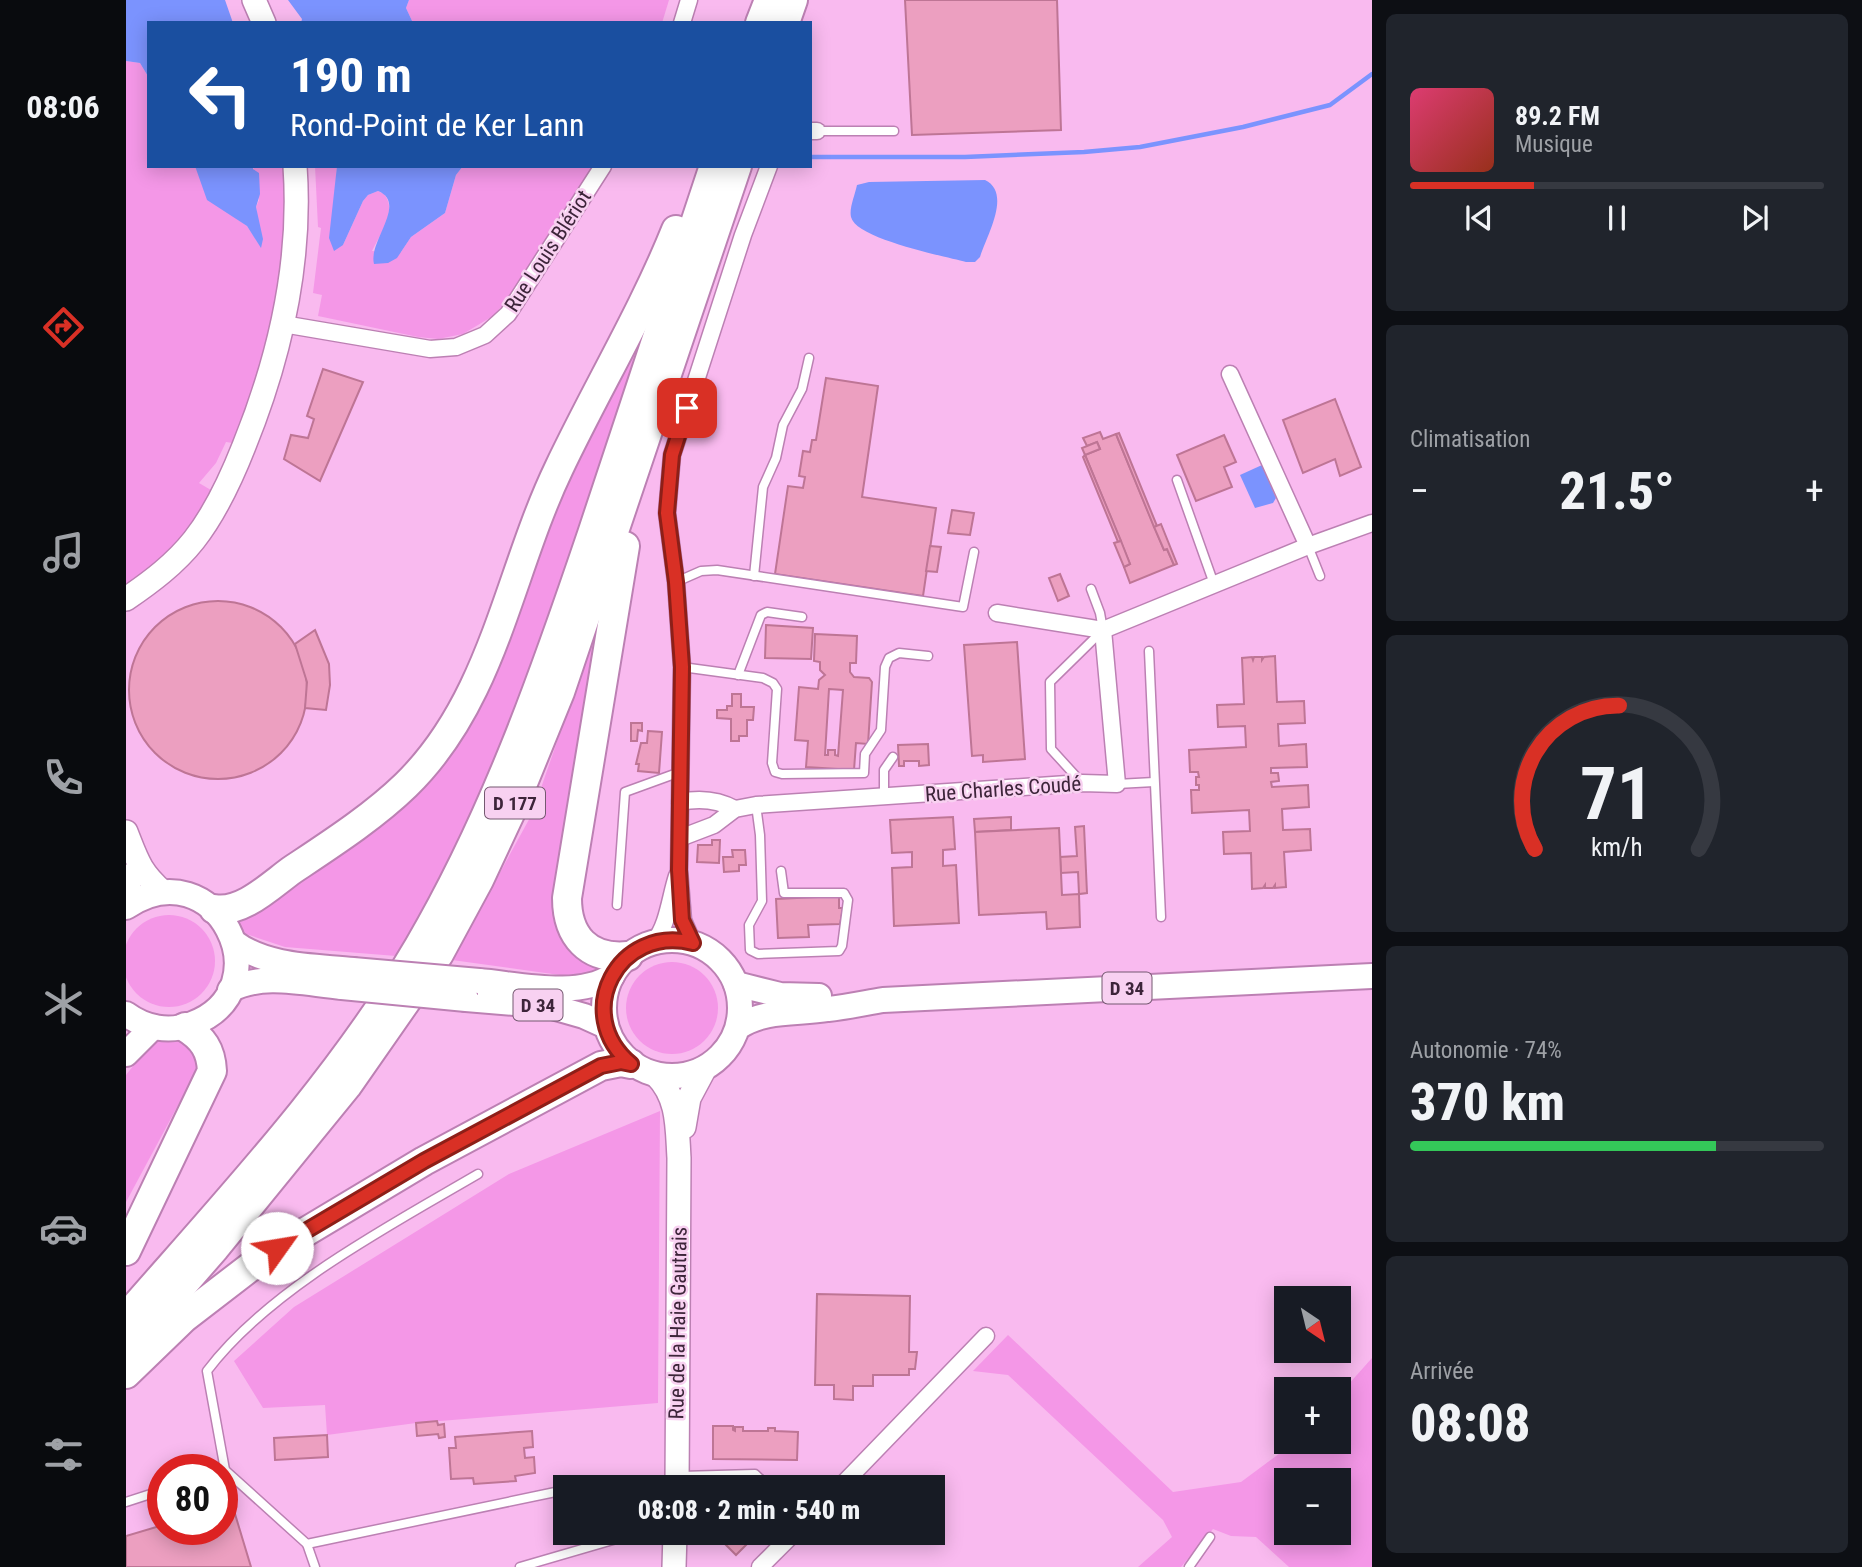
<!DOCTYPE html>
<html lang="fr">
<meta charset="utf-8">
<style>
:root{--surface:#171b24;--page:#20242c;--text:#f1f3f6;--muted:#9ea1a6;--line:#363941;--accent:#d93025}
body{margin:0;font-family:"Roboto Condensed",sans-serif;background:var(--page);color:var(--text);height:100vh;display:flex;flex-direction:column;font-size:26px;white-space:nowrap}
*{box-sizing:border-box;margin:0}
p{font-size:23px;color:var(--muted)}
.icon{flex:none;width:38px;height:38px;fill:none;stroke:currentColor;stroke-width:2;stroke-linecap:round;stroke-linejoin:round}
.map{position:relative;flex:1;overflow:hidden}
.side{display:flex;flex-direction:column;gap:14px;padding:14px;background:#0d0f14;width:490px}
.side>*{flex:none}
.guide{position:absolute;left:21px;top:21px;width:665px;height:147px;border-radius:0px;box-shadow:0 4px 18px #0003;background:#1a4fa0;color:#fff;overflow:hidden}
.needle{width:46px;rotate:145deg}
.controls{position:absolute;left:1148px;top:1286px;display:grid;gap:14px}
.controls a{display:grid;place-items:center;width:77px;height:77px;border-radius:0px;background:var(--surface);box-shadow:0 4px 18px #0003;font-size:35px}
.speed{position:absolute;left:21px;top:1454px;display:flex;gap:14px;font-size:35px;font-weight:700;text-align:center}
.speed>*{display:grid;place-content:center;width:91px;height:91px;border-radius:50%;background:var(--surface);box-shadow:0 4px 18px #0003;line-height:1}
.speed .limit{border:10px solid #d22;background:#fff;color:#111}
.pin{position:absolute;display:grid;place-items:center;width:60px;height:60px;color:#fff;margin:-30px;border-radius:14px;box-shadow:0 4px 10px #0006}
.me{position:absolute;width:77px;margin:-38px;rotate:58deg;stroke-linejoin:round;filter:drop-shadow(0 0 5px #0008)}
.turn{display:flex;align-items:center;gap:24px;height:147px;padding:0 28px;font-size:32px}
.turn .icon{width:91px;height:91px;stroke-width:2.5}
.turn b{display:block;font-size:49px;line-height:60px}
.big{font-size:52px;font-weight:800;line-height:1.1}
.side .tile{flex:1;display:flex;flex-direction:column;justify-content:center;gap:10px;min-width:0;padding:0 24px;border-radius:10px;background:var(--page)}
.side .dial{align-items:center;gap:0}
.dial svg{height:182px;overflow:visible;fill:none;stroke:var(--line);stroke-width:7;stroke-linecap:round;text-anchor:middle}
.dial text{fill:var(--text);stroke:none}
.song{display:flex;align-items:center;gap:21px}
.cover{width:84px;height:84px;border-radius:10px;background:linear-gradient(135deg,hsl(340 70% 55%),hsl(10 70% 35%))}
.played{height:7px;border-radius:4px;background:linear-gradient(90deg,var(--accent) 30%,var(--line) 30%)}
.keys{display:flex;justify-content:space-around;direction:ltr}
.heat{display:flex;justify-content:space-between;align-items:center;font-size:38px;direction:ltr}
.charge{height:10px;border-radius:5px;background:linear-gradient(90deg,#34c759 74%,var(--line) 0)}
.trip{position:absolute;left:427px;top:1475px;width:392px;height:70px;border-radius:0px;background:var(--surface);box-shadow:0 4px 18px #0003;font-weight:800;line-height:70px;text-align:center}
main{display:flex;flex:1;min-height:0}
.tabs{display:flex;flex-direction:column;width:126px;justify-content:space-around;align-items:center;background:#090b0e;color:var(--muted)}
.tabs .icon{width:49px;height:49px}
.tabs .on{color:var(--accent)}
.tabs b{font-size:32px;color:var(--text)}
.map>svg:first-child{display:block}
.green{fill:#f497e7;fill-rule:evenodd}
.water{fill:#7b93fe}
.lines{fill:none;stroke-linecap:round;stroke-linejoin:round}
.stream{stroke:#7b93fe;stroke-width:4.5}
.building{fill:#ec9fc0;stroke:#be7595;stroke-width:2;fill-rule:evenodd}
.lane-casing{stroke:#bc80b3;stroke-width:11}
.street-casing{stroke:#bc80b3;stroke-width:19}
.secondary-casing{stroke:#bc80b3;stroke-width:26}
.primary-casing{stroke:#bc80b3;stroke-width:28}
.highway-casing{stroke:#bc80b3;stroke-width:32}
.lane{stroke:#fff;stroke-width:8}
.street{stroke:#fff;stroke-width:16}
.secondary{stroke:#fff;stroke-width:23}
.primary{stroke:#fff;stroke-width:24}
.highway{stroke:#fff;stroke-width:28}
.primary-bridge-casing{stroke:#bc80b3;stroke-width:28;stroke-linecap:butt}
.primary-bridge{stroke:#fff;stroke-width:24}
.route-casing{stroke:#8d1f18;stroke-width:18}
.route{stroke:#d93025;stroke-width:12}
.labels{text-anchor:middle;stroke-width:5;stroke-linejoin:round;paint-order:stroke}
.shield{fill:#f8d1f1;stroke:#755971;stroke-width:2}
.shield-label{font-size:19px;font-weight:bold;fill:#3d253a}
.street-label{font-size:21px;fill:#3d253a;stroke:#f8d1f1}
</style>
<main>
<nav class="tabs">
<b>08:06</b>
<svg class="icon on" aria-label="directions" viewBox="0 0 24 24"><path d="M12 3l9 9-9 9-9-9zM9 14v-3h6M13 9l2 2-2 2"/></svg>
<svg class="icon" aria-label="music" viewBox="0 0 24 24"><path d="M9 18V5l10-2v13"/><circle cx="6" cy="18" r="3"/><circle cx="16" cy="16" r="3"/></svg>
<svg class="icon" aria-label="phone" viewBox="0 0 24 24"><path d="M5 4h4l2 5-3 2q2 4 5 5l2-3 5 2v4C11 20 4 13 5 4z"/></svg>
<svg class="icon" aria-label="climate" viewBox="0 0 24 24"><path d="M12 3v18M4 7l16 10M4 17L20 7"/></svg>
<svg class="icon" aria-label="car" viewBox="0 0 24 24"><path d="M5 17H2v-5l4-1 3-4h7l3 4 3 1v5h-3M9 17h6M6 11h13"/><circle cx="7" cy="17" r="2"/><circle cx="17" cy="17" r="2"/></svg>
<svg class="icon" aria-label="filters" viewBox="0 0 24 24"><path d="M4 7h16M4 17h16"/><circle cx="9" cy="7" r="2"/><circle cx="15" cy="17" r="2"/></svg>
</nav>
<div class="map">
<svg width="1246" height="1567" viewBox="0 0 1246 1567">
<rect width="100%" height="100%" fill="#f9baef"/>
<!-- green -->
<g class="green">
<path d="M283,0H543L536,23H287L280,8Z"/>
<path d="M0,61L14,63L23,78V166H69L111,219L121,226L135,247L130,207L133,200L127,166H163L162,262L113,444L100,442L90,463L73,483L90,493L55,546L0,590Z"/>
<path d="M189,166H211L208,207L217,245L237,201L242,195L252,191L258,194C272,211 254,234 246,251L275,252L285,237L319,213L330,175L337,166H459L466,169L384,297L367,316L337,334L312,339L292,337L192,316L196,295L187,293L195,228L192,227Z"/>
<path d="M530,304L398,691L322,867L270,956L159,947L120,934L112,923L137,908L268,813Z"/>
<path d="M488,577L435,891L488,964L455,978L326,960L406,814Z"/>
<circle cx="43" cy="961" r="46"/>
<circle cx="546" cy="1008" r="46"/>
<path d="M43,1038C61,1042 70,1052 71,1070L0,1202V1075L18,1052L33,1041Z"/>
<path d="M534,1111L532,1403L290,1423L201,1435L199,1405L137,1408L108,1361L168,1307L383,1174Z"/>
<path d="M882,1335L1047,1492L1115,1482L1169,1442H1213V1395L1246,1358V1567H1163L1130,1537L1105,1536L1087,1529L1055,1567H1012L1046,1537L1037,1520L882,1375L847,1371ZM1160,1480H1213V1533H1160Z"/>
</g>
<!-- water -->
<g class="water">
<path d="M0,0H99L107,23H23V78L14,63L0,61Z"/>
<path d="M162,0H283L280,8L287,23H175L176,19Z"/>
<path d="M69,166H127V169L133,173L134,194L130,207L137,239L135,248L121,226L81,200Z"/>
<path d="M211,166H337L330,175L319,213L285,237L271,258L262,263L248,264C242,242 282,203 252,191L242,195L237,201L217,245L208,251L203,238Z"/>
<path d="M859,180C886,193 861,235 854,257L849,262H840C818,256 730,239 725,217C723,208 729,195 731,185L743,182Z"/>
<path d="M1136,465L1150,498L1147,503L1129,508L1114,475Z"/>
</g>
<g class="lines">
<!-- stream -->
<path class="stream" d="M684,157H839L958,152L1014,147L1117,127L1204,105L1246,74"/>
</g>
<!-- building -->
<g class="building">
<path d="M779,0H931L935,130L786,135Z"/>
<path d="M197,369L237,382L194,481L158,459L165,435L182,438L188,419L181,416Z"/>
<path d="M700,378L752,386L736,497L810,508L797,596L649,574L662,486L677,488L679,477L673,476L677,451L684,452L686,440H690Z"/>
<path d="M1209,399L1235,467L1214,476L1209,459L1177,473L1157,420Z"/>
<path d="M974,432L977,439L990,434L1038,550L1041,549L1048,565L1004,583L998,567L1004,564L959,455L974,449L971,442L961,446L957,438Z"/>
<path d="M993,433L1031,526L1028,527L990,434Z"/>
<path d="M1098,435L1110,462L1098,467L1106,487L1070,501L1051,455Z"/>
<path d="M971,442L974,449L959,455L956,448Z"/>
<path d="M959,455L995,541L992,542L957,457Z"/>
<path d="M826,510L848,513L844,535L822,533Z"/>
<path d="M1035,524L1051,564L1048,565L1041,549L1038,550L1028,527Z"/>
<path d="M995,541L1004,564L998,567L988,543Z"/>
<path d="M804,546L815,547L811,572L800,571Z"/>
<path d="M934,574L943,596L932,601L923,578Z"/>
<circle cx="92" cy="690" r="89"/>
<path d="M640,625L687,628L685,659L639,658Z"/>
<path d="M189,630L203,664L204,685L200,710L179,708L181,682L169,644Z"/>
<path d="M689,634L731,636L730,663H724V672L728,677L743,678L746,682L742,744L730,743L728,770L680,767L682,741L669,740L673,687L692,689L693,680L699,675L694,670V662L688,661ZM703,689L717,690L712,756L709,755V750H702V755H699Z"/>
<path d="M891,642L899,759L857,762V755L846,756L838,645Z"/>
<path d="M1149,656L1151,702L1178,701L1179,723L1152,724L1153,746L1180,744L1181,767L1145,768V773H1152L1153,781L1145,782L1146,787L1182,785L1183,807L1156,809L1157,830L1184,829L1185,850L1158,852L1160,887L1149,888V885L1147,888H1139V885L1137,888L1126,889L1125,853L1098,854L1097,832L1124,831L1123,810L1066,813L1065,790H1073V785H1070V777H1073L1072,772H1064L1063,750L1120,747L1119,726L1092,727L1091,705L1118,704L1116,658L1126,657L1127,660L1128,657H1136V660L1138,657Z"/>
<path d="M606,694H615V707H628L627,720H621V736H613V741H605V719L591,718V710H601V706H606Z"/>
<path d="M505,723H516V731L512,730L511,741H505Z"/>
<path d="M522,731L536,732L533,773L512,771L513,764H510L515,743H521Z"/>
<path d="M802,744L803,765L793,766V761H778V766H773L772,745Z"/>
<path d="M827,817L829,849L817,850V866L830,865L833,923L768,926L766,868L786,867V852L766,853L764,820Z"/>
<path d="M885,817V830L849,832L848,819Z"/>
<path d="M958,826L961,893L953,894L952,872L935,873L934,857L951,856L949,827Z"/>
<path d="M933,828L936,895L953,894L954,927L921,929L920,912L853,915L849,832Z"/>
<path d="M586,840H594L593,863L571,862L572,845H586Z"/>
<path d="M606,850H619L620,865H613V871L598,872L597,857H607Z"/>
<path d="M713,896V908H717L714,924L682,925L683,937L652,938L650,899Z"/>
<path d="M691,1294L784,1296L783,1352H791L789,1369H783V1375H747V1386H727V1400L708,1399V1385H689Z"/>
<path d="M311,1421L312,1425L318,1424L319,1437L313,1438L312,1434L291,1436L290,1423Z"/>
<path d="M587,1426H607V1430L609,1431V1427H617V1431H642V1428H649V1431L672,1432L671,1460L587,1459Z"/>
<path d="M406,1431L407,1447L398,1448L399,1458L408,1457L409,1473L389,1476L390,1481L348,1484L347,1478L325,1479L323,1448H330L329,1437Z"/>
<path d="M201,1435L202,1457L149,1460L148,1438Z"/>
<path d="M106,1504L125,1567H0V1536L37,1525V1530H96V1507Z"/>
<path d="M581,1533H632L610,1555L593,1538L590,1541Z"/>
</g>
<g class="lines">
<!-- lane casing -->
<g class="lane-casing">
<g id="lane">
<path d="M691,131H768"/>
<path d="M1051,480L1088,584"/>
<path d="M1182,546L1194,576"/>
<path d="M628,576L637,487L650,458L657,425L676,389L683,358"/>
<path d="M550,582L575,571L591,570L837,607L848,552"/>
<path d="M1023,651L1035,917"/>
<path d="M556,667L637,678L647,683L651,689L646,763L649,772L656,774L738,773L739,754L755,730L759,667L763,658L773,653L802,656"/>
<path d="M612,675L635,615L641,612L676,617"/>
<path d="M956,783L925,749L924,682L977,630L974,613L965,589"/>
<path d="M991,784L1028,782"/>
<path d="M758,796V770L767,757"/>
<path d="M630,805L634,835L636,901L623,925L624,950L632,954L713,951L716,946L722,900L718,893H658L655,871"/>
<path d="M491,905L499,792L554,772"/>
<path d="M99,1470L81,1371C143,1289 263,1226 352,1174"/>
<path d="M96,1471L99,1470L181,1544"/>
<path d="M554,1476L629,1474L644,1488"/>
<path d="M451,1488L472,1483"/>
<path d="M0,1502L37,1490"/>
<path d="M189,1567L181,1544L439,1490"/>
<path d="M394,1567L511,1533"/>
<path d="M1063,1567L1084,1537"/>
</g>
</g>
<!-- street casing -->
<g class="street-casing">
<g id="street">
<path d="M556,23L563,0"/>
<path d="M684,131H691"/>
<path d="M157,324L304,349L330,347L359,335L382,314L477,166"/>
<path d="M1104,374L1182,546"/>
<path d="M871,613L977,630L1182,546L1246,523"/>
<path d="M554,802C573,798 591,799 609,809"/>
<path d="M554,838L588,825L609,809L630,805L956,783L991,784L977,630"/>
<path d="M528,942C542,925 544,897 551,876"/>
<path d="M567,943L557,920L553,870L556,667L550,582L541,513L546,455L617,235L643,166"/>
<path d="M713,1488L860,1336"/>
<path d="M634,1567L668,1533"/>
</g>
</g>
<!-- secondary casing -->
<g class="secondary-casing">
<g id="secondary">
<path d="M128,0L138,23"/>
<path d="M0,599C25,582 49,564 68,540C90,512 105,479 118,446C154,357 176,264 169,166"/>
<path d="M0,832C11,860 14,872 37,892"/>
<path d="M0,876L3,885L0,905"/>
<path d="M530,1075C553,1098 551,1128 553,1158L551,1488"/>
<path d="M558,1127L563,1098L579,1068"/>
<path d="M548,1567L549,1533"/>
</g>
</g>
<!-- primary casing -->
<g class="primary-casing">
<g id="primary">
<path d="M0,907C90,846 160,989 66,1024C43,1033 19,1028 0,1014"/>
<circle cx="546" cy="1008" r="68"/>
<path d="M109,943C141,967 189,966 227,970"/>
<path d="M353,981C392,984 452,999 486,976"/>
<path d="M610,984L654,995L693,996"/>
<path d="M104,990C137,972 180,984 216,987"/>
<path d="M340,999L423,1006L458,1016L480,1026"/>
<path d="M612,1027C639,1009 671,1014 702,1009C721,1007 739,1003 757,1000L1246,976"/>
<path d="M0,1054L27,1027"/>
</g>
</g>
<!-- highway casing -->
<g class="highway-casing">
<g id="highway">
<path d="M634,23L643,0"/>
<path d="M659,23L667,0"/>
<path d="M499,546L441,898C441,936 462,960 502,956"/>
<path d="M88,909C116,914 145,885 166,870C205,844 247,817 280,785C368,699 382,574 433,468C471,388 517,312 550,230"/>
<path d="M0,1251L86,1071C85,1050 77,1038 59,1027"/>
<path d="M0,1317C103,1199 213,1082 293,946C369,816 418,676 466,534C507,412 547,289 588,166"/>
<path d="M0,1350L89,1248L221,1086L313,954L353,880L388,805L434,692L611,166"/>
<path d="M0,1374L58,1318L136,1258L298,1161L475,1066L495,1062L505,1064"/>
</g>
</g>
<!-- lane -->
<use href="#lane" class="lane"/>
<!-- street -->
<use href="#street" class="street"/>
<!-- secondary -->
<use href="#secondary" class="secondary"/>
<!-- primary -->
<use href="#primary" class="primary"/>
<!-- highway -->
<use href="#highway" class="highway"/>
<!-- primary-bridge casing -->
<g class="primary-bridge-casing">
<g id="primary-bridge">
<path d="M227,970L353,981"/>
<path d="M216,987L340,999"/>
</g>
</g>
<!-- primary-bridge -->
<use href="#primary-bridge" class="primary-bridge"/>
</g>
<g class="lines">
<!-- route casing -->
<g class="route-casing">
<path id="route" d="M151,1248L298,1161L475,1066L495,1062L505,1064C445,1014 492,924 567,943L556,920L553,870L556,667L550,582L541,513L546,455L561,408"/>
</g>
<!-- route -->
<use href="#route" class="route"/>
</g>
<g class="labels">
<!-- shield labels -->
<g class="shield">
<rect x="359" y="787.5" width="60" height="31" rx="5"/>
<rect x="976.5" y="972.5" width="49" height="31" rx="5"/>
<rect x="387.5" y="989.5" width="49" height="31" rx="5"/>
</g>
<g class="shield-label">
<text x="389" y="810">D 177</text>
<text x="1001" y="995">D 34</text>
<text x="412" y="1012">D 34</text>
</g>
<!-- street labels -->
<g class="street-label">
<text transform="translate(422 251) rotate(-57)" y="7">Rue Louis Blériot</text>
<text transform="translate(877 789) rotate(-4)" y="7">Rue Charles Coudé</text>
<text transform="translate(552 1323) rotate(-89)" y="7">Rue de la Haie Gautrais</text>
</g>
</g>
</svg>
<div class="controls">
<a><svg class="needle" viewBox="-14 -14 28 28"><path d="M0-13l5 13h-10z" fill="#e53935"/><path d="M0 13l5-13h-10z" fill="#9ea1a6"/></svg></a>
<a>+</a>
<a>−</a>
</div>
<div class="speed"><div class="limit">80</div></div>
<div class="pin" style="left:561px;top:408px;background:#d93025"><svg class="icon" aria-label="arrive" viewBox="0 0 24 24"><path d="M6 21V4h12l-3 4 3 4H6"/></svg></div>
<svg class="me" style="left:151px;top:1248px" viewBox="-20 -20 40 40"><circle r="19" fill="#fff"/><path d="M0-13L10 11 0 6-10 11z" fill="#d93025"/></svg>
<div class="trip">08:08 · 2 min · 540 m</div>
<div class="guide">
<div class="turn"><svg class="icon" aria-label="left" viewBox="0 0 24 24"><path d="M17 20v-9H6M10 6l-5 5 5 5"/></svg><div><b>190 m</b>Rond-Point de Ker Lann</div></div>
</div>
</div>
<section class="side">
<div class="tile">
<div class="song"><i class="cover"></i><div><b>89.2 FM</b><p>Musique</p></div></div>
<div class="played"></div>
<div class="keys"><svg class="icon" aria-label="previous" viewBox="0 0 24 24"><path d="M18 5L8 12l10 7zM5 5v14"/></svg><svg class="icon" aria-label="pause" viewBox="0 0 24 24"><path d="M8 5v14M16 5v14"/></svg><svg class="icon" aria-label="next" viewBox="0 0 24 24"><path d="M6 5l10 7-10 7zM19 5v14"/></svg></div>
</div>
<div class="tile"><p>Climatisation</p>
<div class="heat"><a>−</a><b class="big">21.5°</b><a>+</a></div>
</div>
<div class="tile dial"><svg viewBox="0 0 100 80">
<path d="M14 69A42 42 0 1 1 86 69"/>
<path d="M14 69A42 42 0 0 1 51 6" stroke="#d93025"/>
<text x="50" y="56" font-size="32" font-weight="700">71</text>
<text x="50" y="72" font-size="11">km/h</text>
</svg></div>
<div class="tile"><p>Autonomie · 74%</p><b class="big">370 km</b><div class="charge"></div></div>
<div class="tile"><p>Arrivée</p><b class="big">08:08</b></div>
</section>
</main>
